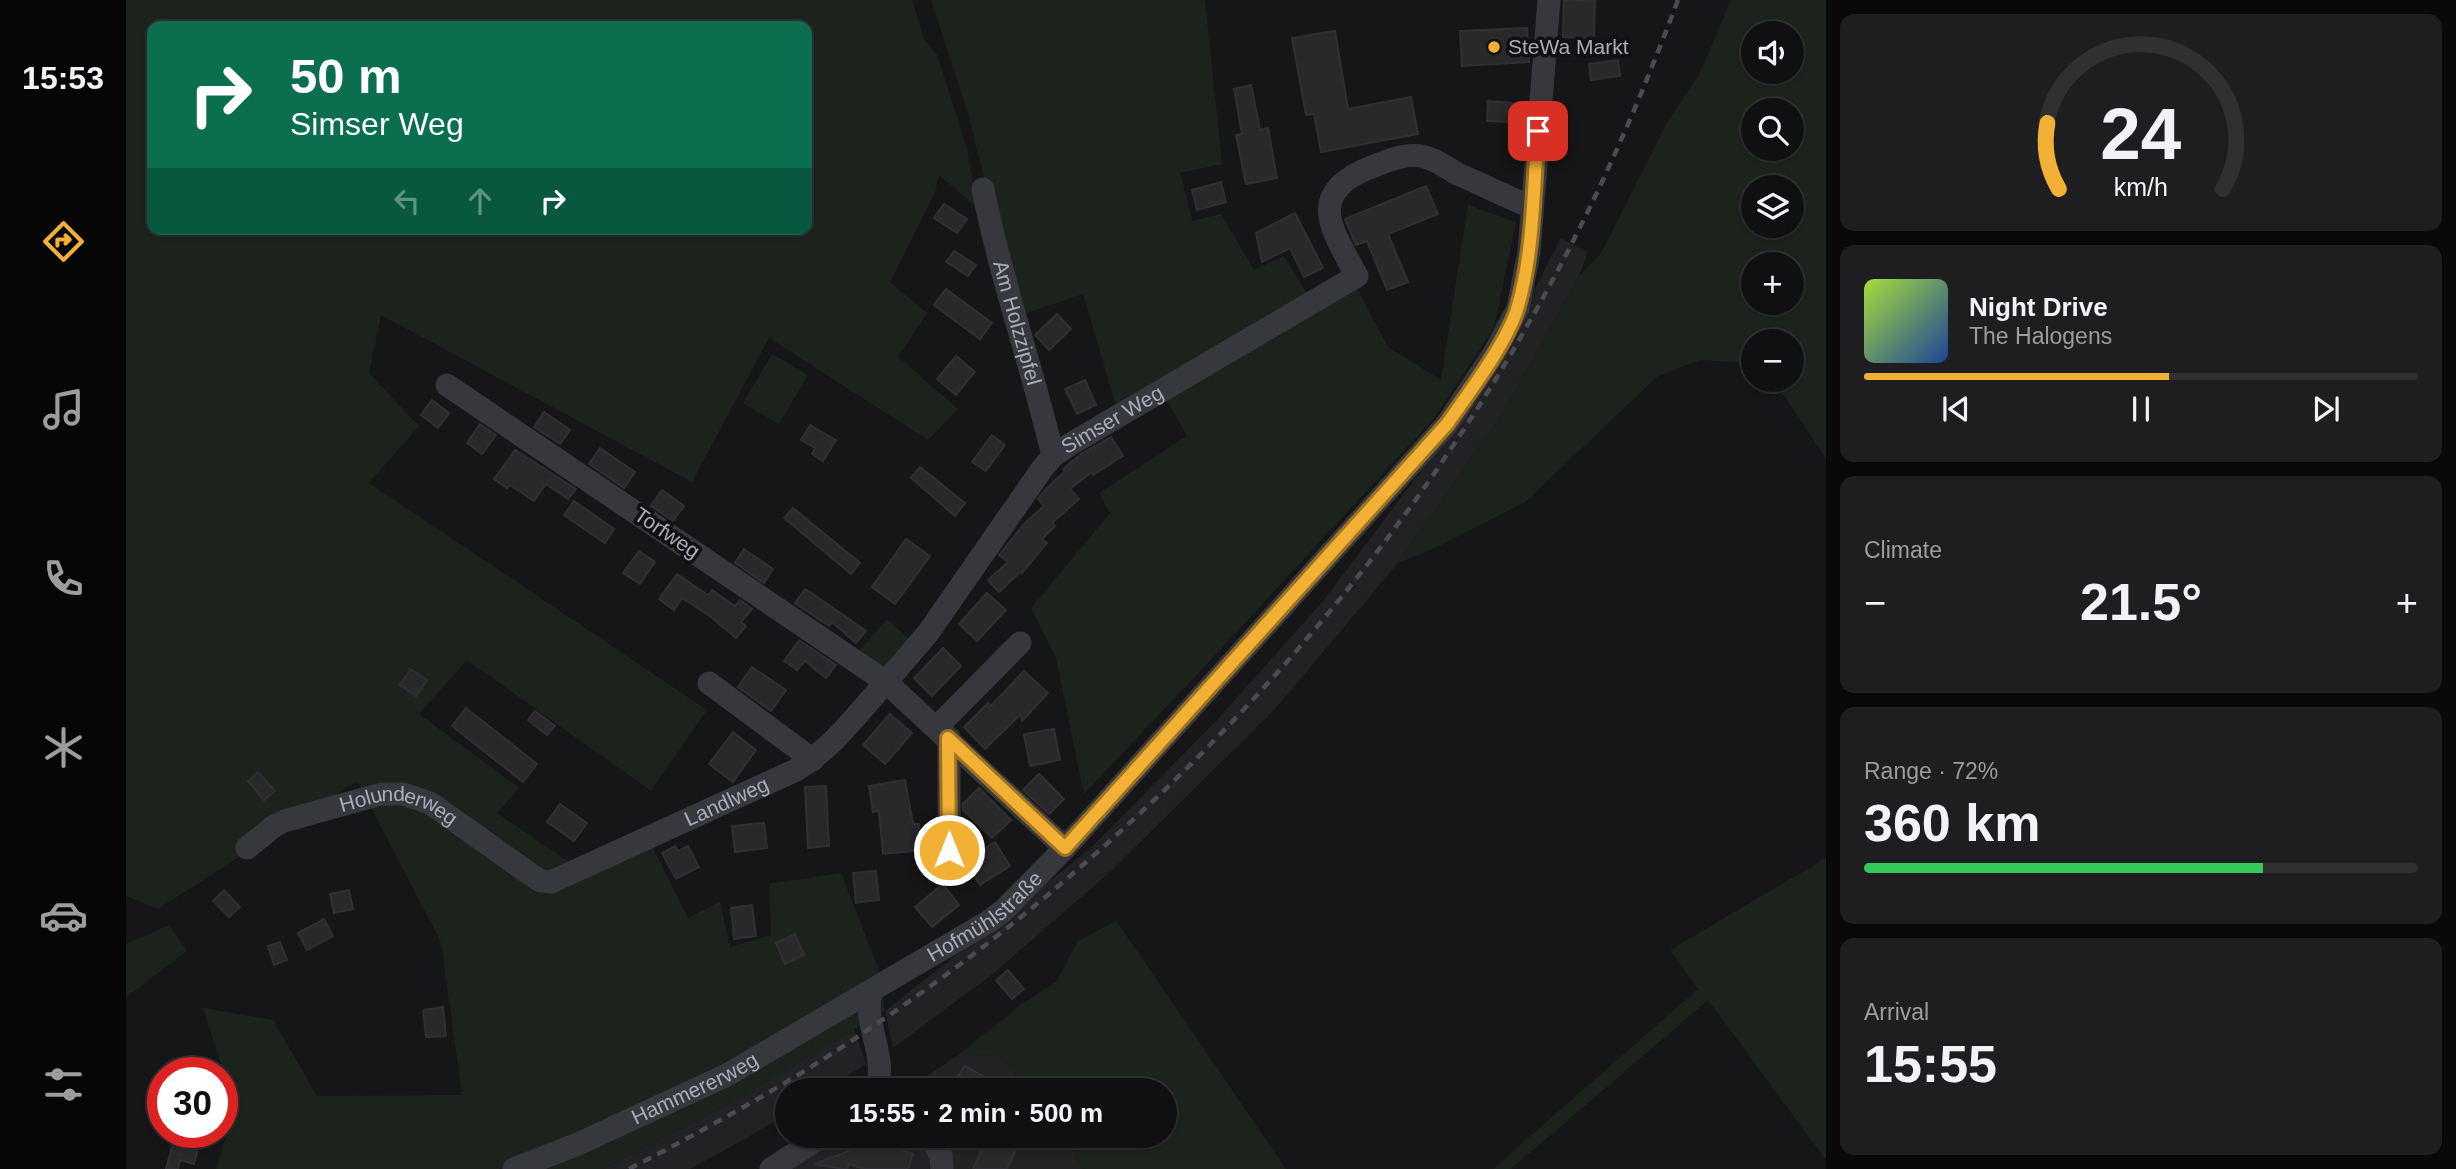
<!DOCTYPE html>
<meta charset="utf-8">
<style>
:root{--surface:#101012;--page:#1e1e20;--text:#f1f3f6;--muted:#9c9d9f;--line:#303032;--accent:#f2b134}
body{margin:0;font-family:Helvetica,sans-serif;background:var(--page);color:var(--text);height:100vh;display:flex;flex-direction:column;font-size:26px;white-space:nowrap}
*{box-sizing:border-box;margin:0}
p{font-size:23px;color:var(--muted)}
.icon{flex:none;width:38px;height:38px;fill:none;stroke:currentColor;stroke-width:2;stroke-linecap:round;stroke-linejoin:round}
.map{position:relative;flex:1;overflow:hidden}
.panel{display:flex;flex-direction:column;gap:14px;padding:14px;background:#09090a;width:630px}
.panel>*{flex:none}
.guide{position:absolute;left:21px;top:21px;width:665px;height:214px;border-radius:14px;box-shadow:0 2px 5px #0004,0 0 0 2px var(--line);background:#0b6e4f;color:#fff;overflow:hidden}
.controls{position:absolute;left:1615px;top:21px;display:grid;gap:14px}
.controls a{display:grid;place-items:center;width:63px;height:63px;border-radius:50%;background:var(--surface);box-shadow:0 2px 5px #0004,0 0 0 2px var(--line);font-size:35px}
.speed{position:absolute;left:21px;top:1057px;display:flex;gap:14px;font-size:35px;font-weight:700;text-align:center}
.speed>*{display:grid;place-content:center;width:91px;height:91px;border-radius:50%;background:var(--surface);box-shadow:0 2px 5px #0004,0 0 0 2px var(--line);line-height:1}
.speed .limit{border:10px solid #d22;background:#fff;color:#111}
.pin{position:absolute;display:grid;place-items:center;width:60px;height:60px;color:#fff;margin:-30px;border-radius:14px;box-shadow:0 4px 10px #0006}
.me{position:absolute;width:77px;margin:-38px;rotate:0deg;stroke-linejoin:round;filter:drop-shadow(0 0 5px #0008)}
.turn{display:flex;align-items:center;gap:24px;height:147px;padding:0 28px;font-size:32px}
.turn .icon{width:91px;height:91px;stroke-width:2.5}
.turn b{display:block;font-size:49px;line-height:60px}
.lanes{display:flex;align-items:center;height:66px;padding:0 28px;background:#0003;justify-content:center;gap:35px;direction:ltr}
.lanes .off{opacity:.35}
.big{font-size:52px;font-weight:700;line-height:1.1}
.panel .card{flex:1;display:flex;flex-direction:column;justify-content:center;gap:10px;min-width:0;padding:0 24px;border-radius:14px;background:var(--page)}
.panel .dial{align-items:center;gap:0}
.dial svg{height:182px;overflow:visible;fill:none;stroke:var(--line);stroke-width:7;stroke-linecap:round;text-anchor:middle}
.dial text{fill:var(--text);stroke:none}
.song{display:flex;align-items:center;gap:21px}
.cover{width:84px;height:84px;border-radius:10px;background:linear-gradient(135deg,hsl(80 70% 55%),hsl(220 70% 35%))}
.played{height:7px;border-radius:4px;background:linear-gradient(90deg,var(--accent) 55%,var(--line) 55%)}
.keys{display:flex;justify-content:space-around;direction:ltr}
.heat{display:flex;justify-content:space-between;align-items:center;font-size:38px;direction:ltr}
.charge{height:10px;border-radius:5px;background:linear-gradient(90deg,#34c759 72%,var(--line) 0)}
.trip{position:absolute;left:649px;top:1078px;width:402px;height:70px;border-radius:35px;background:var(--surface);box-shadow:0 2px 5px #0004,0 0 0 2px var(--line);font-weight:700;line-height:70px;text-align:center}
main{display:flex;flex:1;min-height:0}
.menu{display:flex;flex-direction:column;width:126px;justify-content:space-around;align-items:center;background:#060607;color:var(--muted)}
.menu .icon{width:49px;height:49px}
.menu .active{color:var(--accent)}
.menu b{font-size:32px;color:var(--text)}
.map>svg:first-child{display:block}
.built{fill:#222225}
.green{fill:#1c231d;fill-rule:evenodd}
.building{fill:#29292c;stroke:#303034;stroke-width:2}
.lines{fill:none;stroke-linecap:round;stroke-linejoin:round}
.minor{stroke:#37383d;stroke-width:23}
.rail{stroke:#4a4c52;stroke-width:4.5;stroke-dasharray:9 7;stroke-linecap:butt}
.route-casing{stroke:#9d7322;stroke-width:18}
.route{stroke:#f2b134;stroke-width:12}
.poi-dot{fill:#f2b134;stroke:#111113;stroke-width:2.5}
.labels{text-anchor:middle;stroke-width:7;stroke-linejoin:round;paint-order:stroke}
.poi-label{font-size:21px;fill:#a8adb8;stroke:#111113;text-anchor:start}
.street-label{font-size:21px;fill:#a8adb8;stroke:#111113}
</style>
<main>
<nav class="menu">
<b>15:53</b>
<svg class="icon active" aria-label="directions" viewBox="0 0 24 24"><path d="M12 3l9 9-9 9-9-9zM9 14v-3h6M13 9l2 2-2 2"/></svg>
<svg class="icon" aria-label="music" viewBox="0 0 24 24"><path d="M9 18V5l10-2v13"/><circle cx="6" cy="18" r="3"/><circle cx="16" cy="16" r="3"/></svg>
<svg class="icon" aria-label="phone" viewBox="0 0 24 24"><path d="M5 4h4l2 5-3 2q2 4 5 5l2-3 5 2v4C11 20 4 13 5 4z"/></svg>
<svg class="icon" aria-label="climate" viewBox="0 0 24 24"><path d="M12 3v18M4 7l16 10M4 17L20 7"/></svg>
<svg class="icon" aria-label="car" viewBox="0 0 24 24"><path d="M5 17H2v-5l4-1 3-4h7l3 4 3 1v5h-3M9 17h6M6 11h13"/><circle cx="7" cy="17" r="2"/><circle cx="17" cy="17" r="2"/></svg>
<svg class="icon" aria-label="filters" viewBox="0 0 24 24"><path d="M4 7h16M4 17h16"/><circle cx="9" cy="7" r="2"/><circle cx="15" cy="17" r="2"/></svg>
</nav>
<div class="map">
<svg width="1700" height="1169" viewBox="0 0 1700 1169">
<rect width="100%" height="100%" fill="#161618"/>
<!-- built -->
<g class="built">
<path d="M1435,238L1462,252L1453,276L1374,417L1272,563L1149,709L984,872L868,973L767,1048L759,1011L964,849L1089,722L1197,601L1344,406L1370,363Z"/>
<path d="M728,1029L740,1064L698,1090H662L661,1113L621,1138L564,1169H476L597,1107Z"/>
<path d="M832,1055L874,1056L898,1085L906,1090H780Z"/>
<path d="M713,1136H941L956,1169H666Z"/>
</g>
<!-- green -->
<g class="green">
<path d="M0,0H786L799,41L811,55L841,148L851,208L813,175L809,192L764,282L801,313L772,357L832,409L802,440L643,338L566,482L255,315L243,373L293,426L243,483L581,710L525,791L341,660L293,714L393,788L371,813L450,867L520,834L562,918L594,902L604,947L645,935L643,884L715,873L753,970L759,1011L597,1107L476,1169H417L452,1137L372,1169H90L109,1107L77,1008L147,1020L191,1096L336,1095L315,942L231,781L32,909L0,896ZM26,26H681V229H26Z"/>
<path d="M805,0H1079L1096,164L1054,173L1066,221L1095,214L1128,270L1158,256L1183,297L991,409L957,294L892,316L842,113Z"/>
<path d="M1605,0H1700V459L1660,398L1642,380H1666V341H1628L1627,366L1624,363L1574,360L1532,376L1399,502L1311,547L1272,563L1374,417L1453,276L1474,255L1542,121L1574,73ZM1628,33H1666V72H1628ZM1666,110V149H1628V110ZM1628,187H1666V226H1628ZM1628,264H1666V303H1628Z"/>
<path d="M1342,205L1390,222L1368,328L1308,418L1094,650L958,794L930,658L905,608L984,513L973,493L1061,436L1037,394L1229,285L1262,347L1315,380Z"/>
<path d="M646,354L682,375L653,424L617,403Z"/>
<path d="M761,619L786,642L758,672L730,654Z"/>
<path d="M1700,858V1160L1582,1000L1385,1169H1367L1572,989L1544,950Z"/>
<path d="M990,921L1007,945L1160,1169H956L941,1136H1040V1090H906L898,1085L874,1056L832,1055L896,1004L930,982L952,941Z"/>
<path d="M43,925L61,951L0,997V944Z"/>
</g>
<!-- building -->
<g class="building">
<path d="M1438,0L1469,1L1468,38L1437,37Z"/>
<path d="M1401,28L1403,62L1336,66L1334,31Z"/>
<path d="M1209,31L1222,109L1285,97L1292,134L1195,152L1188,114L1180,115L1166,38Z"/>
<path d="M1492,60L1494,76L1465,80L1463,64Z"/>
<path d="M1125,85L1134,130L1142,128L1151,178L1120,184L1110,135L1116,134L1108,89Z"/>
<path d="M1362,101L1386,103L1384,122L1361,121Z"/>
<path d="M1095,182L1100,202L1071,210L1066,190Z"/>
<path d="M1300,186L1312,214L1262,234L1282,282L1261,290L1241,241L1230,245L1219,219Z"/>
<path d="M818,204L841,219L831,233L808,218Z"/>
<path d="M1169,213L1197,268L1178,277L1164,248L1136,262L1130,233Z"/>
<path d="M828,251L850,265L842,276L820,262Z"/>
<path d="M820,289L866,323L854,339L808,305Z"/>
<path d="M931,314L945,329L923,350L909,335Z"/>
<path d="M830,356L849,372L830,395L811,379Z"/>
<path d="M959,380L970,405L951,414L939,389Z"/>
<path d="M306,400L323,413L312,428L295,415Z"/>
<path d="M418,412L444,430L434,444L408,427Z"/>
<path d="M354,424L370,435L356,454L341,443Z"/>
<path d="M684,425L710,440L697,461L686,454L689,448L675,440Z"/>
<path d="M866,435L879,445L860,471L846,462Z"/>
<path d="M985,437L997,456L967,475L966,472L944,489L953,499L926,523L929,526L916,539L921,543L896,573L894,572L873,592L862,580L882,562L873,555L898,524L918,506L912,499L917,492L939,471L937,469L955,454Z"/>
<path d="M474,448L509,472L498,488L463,464Z"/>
<path d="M389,450L450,489L442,499L420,484L408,501L384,485L381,488L368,479Z"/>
<path d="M794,467L839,503L829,516L785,478Z"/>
<path d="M536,490L558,506L547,521L525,506Z"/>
<path d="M448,501L488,529L479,543L438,515Z"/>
<path d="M667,508L734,563L725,574L658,518Z"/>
<path d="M780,539L804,556L769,604L746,587Z"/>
<path d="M618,549L647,569L638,583L609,563Z"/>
<path d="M513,551L529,562L514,584L497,573Z"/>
<path d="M551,574L582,595L586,590L609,606L614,600L626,609L615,622L620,626L610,638L585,617L556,598L548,610L533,599Z"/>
<path d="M679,589L687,594L740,631L730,643L706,622L703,626L669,603Z"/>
<path d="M861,593L880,610L851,641L833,624Z"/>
<path d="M673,640L710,665L700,678L679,661L671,670L658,661Z"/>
<path d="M817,648L835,666L806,696L788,678Z"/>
<path d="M626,667L660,690L645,711L612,687Z"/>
<path d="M285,669L301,680L290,696L274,685Z"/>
<path d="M898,671L922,693L896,721L895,714L859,749L838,727L862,703L865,706Z"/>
<path d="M340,708L411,764L397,782L326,726Z"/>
<path d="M409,711L429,726L421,735L402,720Z"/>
<path d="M764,714L786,733L759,764L737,745Z"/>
<path d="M928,729L934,760L904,766L898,734Z"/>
<path d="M607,732L630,750L607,782L583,764Z"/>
<path d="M132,772L149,791L138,800L122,781Z"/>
<path d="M913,774L938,799L923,814L897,790Z"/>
<path d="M779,780L787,824H793L795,850L757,854L753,811L747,812L743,786Z"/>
<path d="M700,786L703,846L682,848L679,787Z"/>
<path d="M853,788L885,820L866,838L837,810V804Z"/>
<path d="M434,804L461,823L448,841L421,822Z"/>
<path d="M638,823L641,848L609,852L606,826Z"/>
<path d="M869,842L884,866L854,885L839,862Z"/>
<path d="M549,846L552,851L562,846L573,867L550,879L536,853Z"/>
<path d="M750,871L753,900L730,903L727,873Z"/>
<path d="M817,884L833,905L806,927L789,907Z"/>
<path d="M98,890L114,907L103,917L87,901Z"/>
<path d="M223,890L227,909L208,913L204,894Z"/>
<path d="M626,905L630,936L608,939L605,908Z"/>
<path d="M198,919L207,936L181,950L172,933Z"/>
<path d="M669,934L678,955L659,964L650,943Z"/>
<path d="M154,942L161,960L148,965L142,946Z"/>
<path d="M882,970L898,989L886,999L870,980Z"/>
<path d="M317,1007L320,1036L300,1037L297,1010Z"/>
<path d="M838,1066L861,1078L854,1090H844L829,1082Z"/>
<path d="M49,1135L74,1141L68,1164L54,1160L52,1169H40Z"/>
<path d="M732,1136L787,1154L782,1169H738L723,1164L721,1169H717L689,1164L728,1149Z"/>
<path d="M861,1138L889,1151L881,1169H847Z"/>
</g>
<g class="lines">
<!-- minor -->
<g class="minor">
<path id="s1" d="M857,189C875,280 906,366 927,456"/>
<path d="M583,683L687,760"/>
<path d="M811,727L894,643"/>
<path d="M823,738V850"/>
<path id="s2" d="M121,848L148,826L158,821L255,794H277L304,803L404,874L415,881L425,882L670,770C707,748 732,713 760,682L321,385"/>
<path id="s3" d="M939,848L760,682L802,633L916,469L927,456L943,445L1231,276C1204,227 1179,192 1248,166C1264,160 1281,152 1299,157C1311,160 1321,168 1332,174C1357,185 1381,197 1405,207"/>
<path d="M741,993L744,996C739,1028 762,1059 750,1090"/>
<path d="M803,1136L815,1155L816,1169"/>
<path id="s4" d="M388,1169L452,1144L601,1075L862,922L878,910L939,848L1321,424L1369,352L1392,308L1403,252L1423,0"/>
<path d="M645,1169L696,1136"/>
</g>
<!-- rail -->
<path class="rail" d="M503,1169C584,1127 664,1083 740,1031C1018,845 1258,589 1419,294C1471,200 1514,101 1552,0"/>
</g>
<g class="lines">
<!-- route casing -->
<g class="route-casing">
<path id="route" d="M823,850L822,738L939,848L1321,424C1342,394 1383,340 1392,306C1408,250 1407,189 1412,131"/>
</g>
<!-- route -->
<use href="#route" class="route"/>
</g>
<!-- markers -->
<circle class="poi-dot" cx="1368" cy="47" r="7"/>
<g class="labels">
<!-- poi labels -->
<g class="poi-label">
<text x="1382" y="54">SteWa Markt</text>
</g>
<!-- street labels -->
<g class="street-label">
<text dy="7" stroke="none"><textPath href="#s1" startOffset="138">Am Holzzipfel</textPath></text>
<text dy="7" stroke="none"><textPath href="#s3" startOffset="595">Simser Weg</textPath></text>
<text transform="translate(541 533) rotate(34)" y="7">Torfweg</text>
<text dy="7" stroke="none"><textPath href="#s2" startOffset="536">Landlweg</textPath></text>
<text dy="7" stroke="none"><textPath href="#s2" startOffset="166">Holunderweg</textPath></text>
<text dy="7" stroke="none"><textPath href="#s4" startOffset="536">Hofmühlstraße</textPath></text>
<text dy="7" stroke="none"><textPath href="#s4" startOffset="198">Hammererweg</textPath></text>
</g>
</g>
</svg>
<div class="controls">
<a><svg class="icon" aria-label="sound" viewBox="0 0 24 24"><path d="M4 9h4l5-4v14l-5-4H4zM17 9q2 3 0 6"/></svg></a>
<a><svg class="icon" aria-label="search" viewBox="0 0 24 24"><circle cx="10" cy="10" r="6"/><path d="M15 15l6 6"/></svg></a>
<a><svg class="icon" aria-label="layers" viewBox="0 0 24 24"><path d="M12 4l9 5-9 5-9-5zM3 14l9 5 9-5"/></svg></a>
<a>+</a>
<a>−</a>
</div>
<div class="speed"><div class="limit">30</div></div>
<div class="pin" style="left:1412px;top:131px;background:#d93025"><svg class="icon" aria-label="arrive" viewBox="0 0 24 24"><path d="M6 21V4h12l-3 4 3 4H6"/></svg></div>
<svg class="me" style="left:823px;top:850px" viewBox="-20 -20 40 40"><circle r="17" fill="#f2b134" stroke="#fff" stroke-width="3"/><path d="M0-11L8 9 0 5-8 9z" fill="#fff"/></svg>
<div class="trip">15:55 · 2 min · 500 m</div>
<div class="guide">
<div class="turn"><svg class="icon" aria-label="right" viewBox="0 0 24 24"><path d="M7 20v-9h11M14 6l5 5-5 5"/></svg><div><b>50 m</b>Simser Weg</div></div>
<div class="lanes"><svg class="icon off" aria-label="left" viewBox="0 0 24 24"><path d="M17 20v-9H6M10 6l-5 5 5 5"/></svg><svg class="icon off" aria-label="ahead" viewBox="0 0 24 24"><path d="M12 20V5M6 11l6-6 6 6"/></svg><svg class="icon" aria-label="right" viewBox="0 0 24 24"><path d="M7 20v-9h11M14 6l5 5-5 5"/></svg></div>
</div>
</div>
<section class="panel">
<div class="card dial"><svg viewBox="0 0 100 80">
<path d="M14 69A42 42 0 1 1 86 69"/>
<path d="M14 69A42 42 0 0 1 9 40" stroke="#f2b134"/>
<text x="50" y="56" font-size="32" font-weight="700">24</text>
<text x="50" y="72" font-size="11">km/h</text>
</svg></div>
<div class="card">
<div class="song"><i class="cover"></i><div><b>Night Drive</b><p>The Halogens</p></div></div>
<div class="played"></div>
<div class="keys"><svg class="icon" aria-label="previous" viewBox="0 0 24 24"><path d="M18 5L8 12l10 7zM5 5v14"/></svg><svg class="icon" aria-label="pause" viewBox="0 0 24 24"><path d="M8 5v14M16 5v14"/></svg><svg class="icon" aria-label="next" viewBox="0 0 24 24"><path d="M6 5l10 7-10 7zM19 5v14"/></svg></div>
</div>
<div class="card"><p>Climate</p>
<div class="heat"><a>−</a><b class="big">21.5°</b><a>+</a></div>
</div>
<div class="card"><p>Range · 72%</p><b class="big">360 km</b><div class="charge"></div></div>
<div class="card"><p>Arrival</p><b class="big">15:55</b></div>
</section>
</main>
